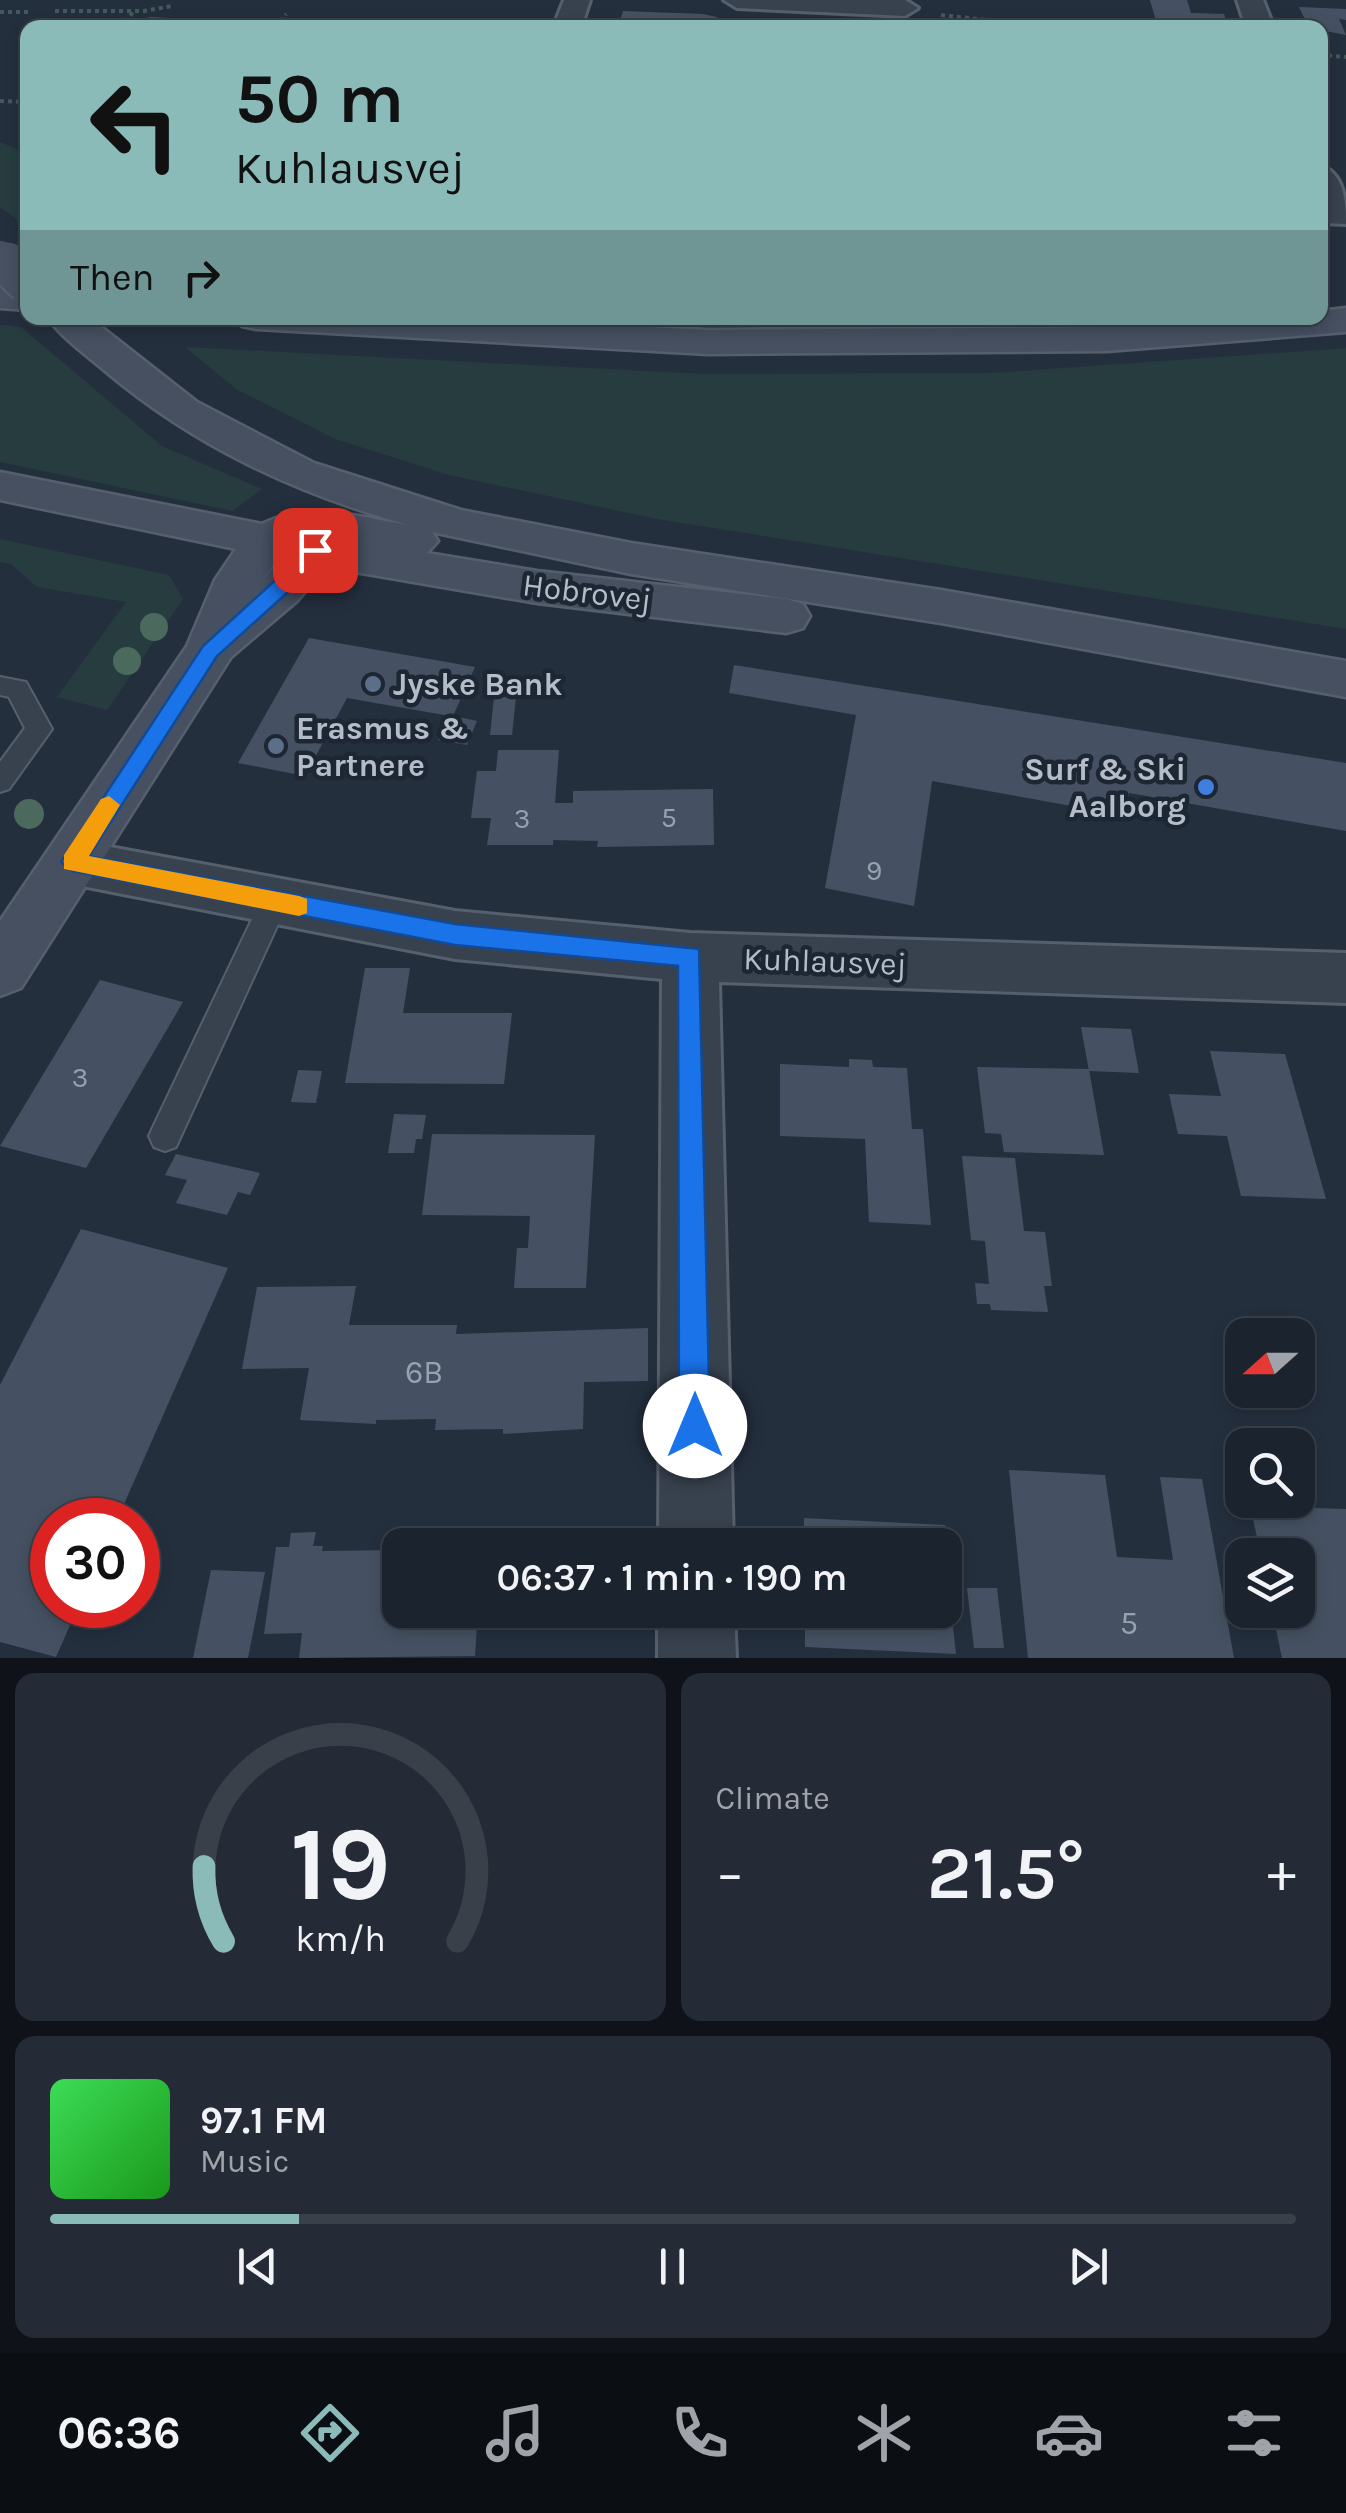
<!DOCTYPE html>
<meta charset="utf-8">
<style>
:root{--surface:#1b232e;--page:#242b36;--text:#f1f3f6;--muted:#a0a4aa;--line:#39404a;--accent:#8bbbb9}
body{margin:0;font-family:Karla,sans-serif;background:var(--page);color:var(--text);height:100vh;display:flex;flex-direction:column;font-size:38px;white-space:nowrap}
*{box-sizing:border-box;margin:0}
p{font-size:32px;color:var(--muted)}
.icon{flex:none;width:55px;height:55px;fill:none;stroke:currentColor;stroke-width:2;stroke-linecap:round;stroke-linejoin:round}
.map{position:relative;height:1658px;overflow:hidden}
.sheet{display:flex;flex-direction:column;gap:15px;padding:15px;background:#0f1319;flex:1}
.sheet>*{flex:none}
.guide{position:absolute;left:20px;top:20px;width:1308px;height:305px;border-radius:20px;box-shadow:0 5px 15px #0003,0 0 0 2px var(--line);background:#8bbbb9;color:#111;overflow:hidden}
.needle{width:65px;rotate:249deg}
.buttons{position:absolute;left:1225px;top:1318px;display:grid;gap:20px}
.buttons a{display:grid;place-items:center;width:90px;height:90px;border-radius:20px;background:var(--surface);box-shadow:0 5px 15px #0003,0 0 0 2px var(--line);font-size:50px}
.speed{position:absolute;left:30px;top:1498px;display:flex;gap:20px;font-size:50px;font-weight:700;text-align:center}
.speed>*{display:grid;place-content:center;width:130px;height:130px;border-radius:50%;background:var(--surface);box-shadow:0 5px 15px #0003,0 0 0 2px var(--line);line-height:1}
.speed .limit{border:15px solid #d22;background:#fff;color:#111}
.pin{position:absolute;display:grid;place-items:center;width:85px;height:85px;color:#fff;margin:-42px;border-radius:20px;box-shadow:0 5px 15px #0006}
.me{position:absolute;width:110px;margin:-55px;rotate:0deg;stroke-linejoin:round;filter:drop-shadow(0 0 8px #0008)}
.turn{display:flex;align-items:center;gap:35px;height:210px;padding:0 50px;font-size:45px}
.turn .icon{width:130px;height:130px;stroke-width:2.5}
.turn b{display:block;font-size:70px;line-height:85px}
.then{display:flex;align-items:center;height:95px;padding:0 50px;background:#0003;gap:20px;font-size:38px}
.big{font-size:75px;font-weight:600;line-height:1.1}
.sheet .card{flex:1;display:flex;flex-direction:column;justify-content:center;gap:15px;min-width:0;padding:0 35px;border-radius:20px;background:var(--page)}
.sheet .dial{align-items:center;gap:0}
.dial svg{height:260px;overflow:visible;fill:none;stroke:var(--line);stroke-width:7;stroke-linecap:round;text-anchor:middle}
.dial text{fill:var(--text);stroke:none}
.song{display:flex;align-items:center;gap:30px}
.cover{width:120px;height:120px;border-radius:15px;background:linear-gradient(135deg,hsl(130 70% 55%),hsl(120 70% 35%))}
.played{height:10px;border-radius:5px;background:linear-gradient(90deg,var(--accent) 20%,var(--line) 20%)}
.keys{display:flex;justify-content:space-around;direction:ltr}
.heat{display:flex;justify-content:space-between;align-items:center;font-size:55px;direction:ltr}
.sheet .tiles{flex:1;display:grid;gap:15px;grid-template-columns:1fr 1fr}
.card:last-child{grid-column:span 2}
.trip{position:absolute;left:382px;top:1528px;width:580px;height:100px;border-radius:20px;background:var(--surface);box-shadow:0 5px 15px #0003,0 0 0 2px var(--line);font-weight:600;line-height:100px;text-align:center}
.menu{display:flex;height:160px;justify-content:space-around;align-items:center;background:#0b0e12;color:var(--muted)}
.menu .icon{width:70px;height:70px}
.menu .active{color:var(--accent)}
.menu b{font-size:45px;color:var(--text)}
.map>svg:first-child{display:block}
.green{fill:#263c3f}
.building{fill:#455162}
.lines{fill:none;stroke-linecap:round;stroke-linejoin:round}
.lane-casing{stroke:#565f6c;stroke-width:4}
.street-casing{stroke:#565f6c;stroke-width:6}
.secondary-casing{stroke:#565f6c;stroke-width:5}
.path{stroke:#44595c;stroke-width:4;stroke-dasharray:4 4;stroke-linecap:butt}
.lane{fill:#38414e;fill-rule:evenodd}
.street{fill:#38414e;fill-rule:evenodd}
.secondary{fill:#465061;fill-rule:evenodd}
.secondary-bridge-far1-casing{stroke:#565f6c;stroke-width:35;stroke-linecap:butt}
.secondary-bridge-casing{stroke:#565f6c;stroke-width:45;stroke-linecap:butt}
.secondary-bridge-far1{stroke:#465061;stroke-width:32}
.secondary-bridge{stroke:#465061;stroke-width:41}
.tree{fill:#4b6a5d}
.route{fill:#1a73e8;stroke:#114b97;stroke-width:2.5}
.slow{fill:#f59e0b}
.service-dot{fill:#5c6f8a;stroke:#1d2633;stroke-width:4}
.shop-dot{fill:#3f7fe0;stroke:#1d2633;stroke-width:4}
.labels{text-anchor:middle;stroke-width:9;stroke-linejoin:round;paint-order:stroke}
.number-label{font-size:28px;fill:#98a1af}
.street-label{font-size:32px;fill:#b4bcc9;stroke:#1d2633}
.poi-label{font-size:32px;font-weight:bold;fill:#b4bcc9;stroke:#1d2633;text-anchor:start}
.near-number-label{font-size:32px;fill:#98a1af}
</style>
<div class="map">
<svg width="1346" height="1658" viewBox="0 0 1346 1658">
<rect width="100%" height="100%" fill="#242f3e"/>
<!-- green -->
<g class="green">
<path d="M0,142L27,153V227L0,207Z"/>
<path d="M0,325L21,327L162,446L262,489L233,511L0,462Z"/>
<path d="M185,347L704,374L993,373L1346,348V629L657,519L449,475L335,439L236,389Z"/>
<path d="M0,539L169,575L183,599L107,710L57,697L126,602L37,587L11,564L0,562Z"/>
</g>
<!-- building -->
<g class="building">
<path d="M1150,0H1187L1191,13L1224,14L1229,28H1158Z"/>
<path d="M1299,7L1346,9V20L1339,19L1346,35L1309,28Z"/>
<path d="M623,11L703,14L717,17L715,28H618Z"/>
<path d="M149,17L192,19L185,28H141Z"/>
<path d="M309,638L475,667L453,716L477,721L467,745L438,740L450,716L347,698L305,776L238,763Z"/>
<path d="M734,665L1346,763V831L1129,793L1128,816L932,781L914,906L825,888L856,715L729,693Z"/>
<path d="M494,697H516L512,735H490Z"/>
<path d="M498,750H559L555,803H573V791L713,789L714,845L597,847L598,841L553,840V845H487L491,818H471L477,771H496Z"/>
<path d="M365,968H410L403,1013H512L504,1084L345,1083Z"/>
<path d="M100,980L183,1002L86,1168L0,1146Z"/>
<path d="M1081,1027L1131,1029L1139,1073L1089,1071Z"/>
<path d="M1210,1051L1285,1054L1326,1199L1241,1196L1227,1136L1178,1134L1169,1094L1221,1096Z"/>
<path d="M849,1059L872,1060L873,1067L907,1068L912,1129H923L931,1225L869,1222L865,1139L780,1136V1064L849,1067Z"/>
<path d="M977,1067L1089,1069L1104,1155L1004,1152L1001,1134L985,1133Z"/>
<path d="M298,1070L322,1071L316,1103L291,1102Z"/>
<path d="M394,1114L426,1115L422,1139H416L414,1153H388Z"/>
<path d="M432,1134L595,1135L586,1288H514L517,1248H528L530,1216L422,1215Z"/>
<path d="M176,1154L260,1173L250,1195L238,1192L227,1215L176,1203L187,1180L165,1175Z"/>
<path d="M962,1156L1015,1158L1024,1231L1045,1232L1052,1286H1044L1048,1312L991,1310L990,1304H977L975,1283L989,1284L985,1241L971,1240Z"/>
<path d="M81,1229L228,1268L117,1520H52V1605H79L56,1657L0,1642V1385Z"/>
<path d="M356,1286L349,1325H457L456,1334L648,1328V1381L584,1382L583,1429L503,1434V1429L435,1430L436,1419L376,1420V1424L300,1420L309,1368L242,1369L257,1287Z"/>
<path d="M1009,1470L1105,1475L1117,1557L1173,1560L1160,1477L1202,1479L1234,1658H1028Z"/>
<path d="M1250,1506L1346,1509V1658H1282L1272,1610H1298V1555H1261Z"/>
<path d="M804,1518L945,1525L947,1545H804Z"/>
<path d="M316,1532L313,1546H323L322,1551L400,1550V1610H478L475,1656L299,1658L302,1633L264,1634L276,1547H289L291,1533Z"/>
<path d="M945,1553L956,1654L805,1647V1610H945Z"/>
<path d="M211,1570L265,1572L248,1658H193Z"/>
<path d="M967,1588H997L1004,1648H974Z"/>
</g>
<g class="lines">
<!-- lane casing -->
<g class="lane-casing">
<g id="lane">
<path d="M0,677L26,682L52,729L9,789L0,792V762L25,728L9,697L0,695Z"/>
<path d="M274,890L284,894L288,902L176,1147L165,1151L154,1147L149,1136L154,1125L264,894Z"/>
</g>
</g>
<!-- street casing -->
<g class="street-casing">
<g id="street">
<path d="M564,0H590L581,28H553Z"/>
<path d="M724,0H905L918,8L905,16L737,8Z"/>
<path d="M1237,0H1263L1274,28H1246Z"/>
<path d="M1320,166C1344,172 1346,202 1346,224L1324,223L1320,217Z"/>
<path d="M72,840L455,911L690,933L1346,953V1003L719,982L733,1545H659L662,979L455,959L72,884L53,877L45,862L53,847Z"/>
<path d="M658,1610H734L736,1658H658Z"/>
</g>
</g>
<!-- secondary casing -->
<g class="secondary-casing">
<g id="secondary">
<path d="M0,286L28,288V310L0,308Z"/>
<path d="M1346,308V332L1107,351L708,354L256,329L242,326L237,318H465L708,330L1107,327L1231,318H1320V311Z"/>
<path d="M48,318H90L197,402L314,463L461,510L631,543L941,590L1346,661V697L941,623L631,574L432,532L438,541L427,553L537,571L786,599L803,604L810,616L803,628L786,633L537,603L326,567L298,600L231,657L21,988L0,996V921L187,646L215,580L236,549L0,500V472L262,524C309,500 358,517 408,525C295,493 194,446 104,370C85,354 62,338 48,318ZM278,558H282L264,578Z"/>
</g>
</g>
<!-- path -->
<g class="path">
<path d="M55,11H144L172,6"/>
<path d="M0,12H32"/>
<path d="M941,15L1060,28"/>
<path d="M120,28L134,11"/>
<path d="M276,28L286,14"/>
<path d="M435,28L439,21"/>
<path d="M1320,55L1346,57"/>
<path d="M0,101L28,102"/>
<path d="M28,132L20,140L28,149"/>
</g>
<!-- lane -->
<use href="#lane" class="lane"/>
<!-- street -->
<use href="#street" class="street"/>
<!-- secondary -->
<use href="#secondary" class="secondary"/>
<!-- secondary-bridge-far1 casing -->
<g class="secondary-bridge-far1-casing">
<path id="secondary-bridge-far1" d="M0,257L9,266"/>
</g>
<!-- secondary-bridge casing -->
<g class="secondary-bridge-casing">
<path id="secondary-bridge" d="M7,263L28,283"/>
</g>
<!-- secondary-bridge-far1 -->
<use href="#secondary-bridge-far1" class="secondary-bridge-far1"/>
<!-- secondary-bridge -->
<use href="#secondary-bridge" class="secondary-bridge"/>
</g>
<!-- trees -->
<g class="tree">
<circle cx="154" cy="627" r="14"/>
<circle cx="127" cy="661" r="14"/>
<circle cx="29" cy="814" r="15"/>
</g>
<!-- route -->
<path class="route" d="M315,544L321,546V555L287,593L217,656L89,856L455,924L699,949L710,1426L706,1436L695,1441L684,1436L679,1426L678,966L455,945L72,871L61,862L203,646Z"/>
<!-- slow -->
<path class="slow" d="M109,796L120,805L89,856L299,896L307,899V913L299,916L64,869V855L101,799Z"/>
<!-- markers -->
<g class="service-dot">
<circle cx="373" cy="684" r="10"/>
<circle cx="276" cy="746" r="10"/>
</g>
<circle class="shop-dot" cx="1206" cy="787" r="10"/>
<g class="labels">
<!-- number labels -->
<g class="number-label">
<text x="669" y="827">5</text>
<text x="522" y="828">3</text>
<text x="874" y="880">9</text>
<text x="80" y="1087">3</text>
</g>
<!-- street labels -->
<g class="street-label">
<text transform="translate(587 592) rotate(7)" y="11">Hobrovej</text>
<text transform="translate(825 961) rotate(2)" y="11">Kuhlausvej</text>
</g>
<!-- poi labels -->
<g class="poi-label">
<text x="393" y="695">Jyske Bank</text>
<text x="296" y="739">Erasmus &amp;<tspan x="296" dy="37">Partnere</tspan></text>
<text x="1186" y="780" text-anchor="end">Surf &amp; Ski<tspan x="1186" dy="37">Aalborg</tspan></text>
</g>
<!-- near-number labels -->
<g class="near-number-label">
<text x="424" y="1383">6B</text>
<text x="1129" y="1634">5</text>
</g>
</g>
</svg>
<div class="buttons">
<a><svg class="needle" viewBox="-14 -14 28 28"><path d="M0-13l5 13h-10z" fill="#e53935"/><path d="M0 13l5-13h-10z" fill="#a0a4aa"/></svg></a>
<a><svg class="icon" aria-label="search" viewBox="0 0 24 24"><circle cx="10" cy="10" r="6"/><path d="M15 15l6 6"/></svg></a>
<a><svg class="icon" aria-label="layers" viewBox="0 0 24 24"><path d="M12 4l9 5-9 5-9-5zM3 14l9 5 9-5"/></svg></a>
</div>
<div class="speed"><div class="limit">30</div></div>
<div class="pin" style="left:315px;top:550px;background:#d93025"><svg class="icon" aria-label="arrive" viewBox="0 0 24 24"><path d="M6 21V4h12l-3 4 3 4H6"/></svg></div>
<svg class="me" style="left:695px;top:1426px" viewBox="-20 -20 40 40"><circle r="19" fill="#fff"/><path d="M0-13L10 11 0 6-10 11z" fill="#1a73e8"/></svg>
<div class="trip">06:37 · 1 min · 190 m</div>
<div class="guide">
<div class="turn"><svg class="icon" aria-label="left" viewBox="0 0 24 24"><path d="M17 20v-9H6M10 6l-5 5 5 5"/></svg><div><b>50 m</b>Kuhlausvej</div></div>
<div class="then">Then<svg class="icon" aria-label="right" viewBox="0 0 24 24"><path d="M7 20v-9h11M14 6l5 5-5 5"/></svg></div>
</div>
</div>
<section class="sheet">
<div class="tiles">
<div class="card dial"><svg viewBox="0 0 100 80">
<path d="M14 69A42 42 0 1 1 86 69"/>
<path d="M14 69A42 42 0 0 1 8 46" stroke="#8bbbb9"/>
<text x="50" y="56" font-size="32" font-weight="700">19</text>
<text x="50" y="72" font-size="11">km/h</text>
</svg></div>
<div class="card"><p>Climate</p>
<div class="heat"><a>−</a><b class="big">21.5°</b><a>+</a></div>
</div>
<div class="card">
<div class="song"><i class="cover"></i><div><b>97.1 FM</b><p>Music</p></div></div>
<div class="played"></div>
<div class="keys"><svg class="icon" aria-label="previous" viewBox="0 0 24 24"><path d="M18 5L8 12l10 7zM5 5v14"/></svg><svg class="icon" aria-label="pause" viewBox="0 0 24 24"><path d="M8 5v14M16 5v14"/></svg><svg class="icon" aria-label="next" viewBox="0 0 24 24"><path d="M6 5l10 7-10 7zM19 5v14"/></svg></div>
</div>
</div>
</section>
<nav class="menu">
<b>06:36</b>
<svg class="icon active" aria-label="directions" viewBox="0 0 24 24"><path d="M12 3l9 9-9 9-9-9zM9 14v-3h6M13 9l2 2-2 2"/></svg>
<svg class="icon" aria-label="music" viewBox="0 0 24 24"><path d="M9 18V5l10-2v13"/><circle cx="6" cy="18" r="3"/><circle cx="16" cy="16" r="3"/></svg>
<svg class="icon" aria-label="phone" viewBox="0 0 24 24"><path d="M5 4h4l2 5-3 2q2 4 5 5l2-3 5 2v4C11 20 4 13 5 4z"/></svg>
<svg class="icon" aria-label="climate" viewBox="0 0 24 24"><path d="M12 3v18M4 7l16 10M4 17L20 7"/></svg>
<svg class="icon" aria-label="car" viewBox="0 0 24 24"><path d="M5 17H2v-5l4-1 3-4h7l3 4 3 1v5h-3M9 17h6M6 11h13"/><circle cx="7" cy="17" r="2"/><circle cx="17" cy="17" r="2"/></svg>
<svg class="icon" aria-label="filters" viewBox="0 0 24 24"><path d="M4 7h16M4 17h16"/><circle cx="9" cy="7" r="2"/><circle cx="15" cy="17" r="2"/></svg>
</nav>
